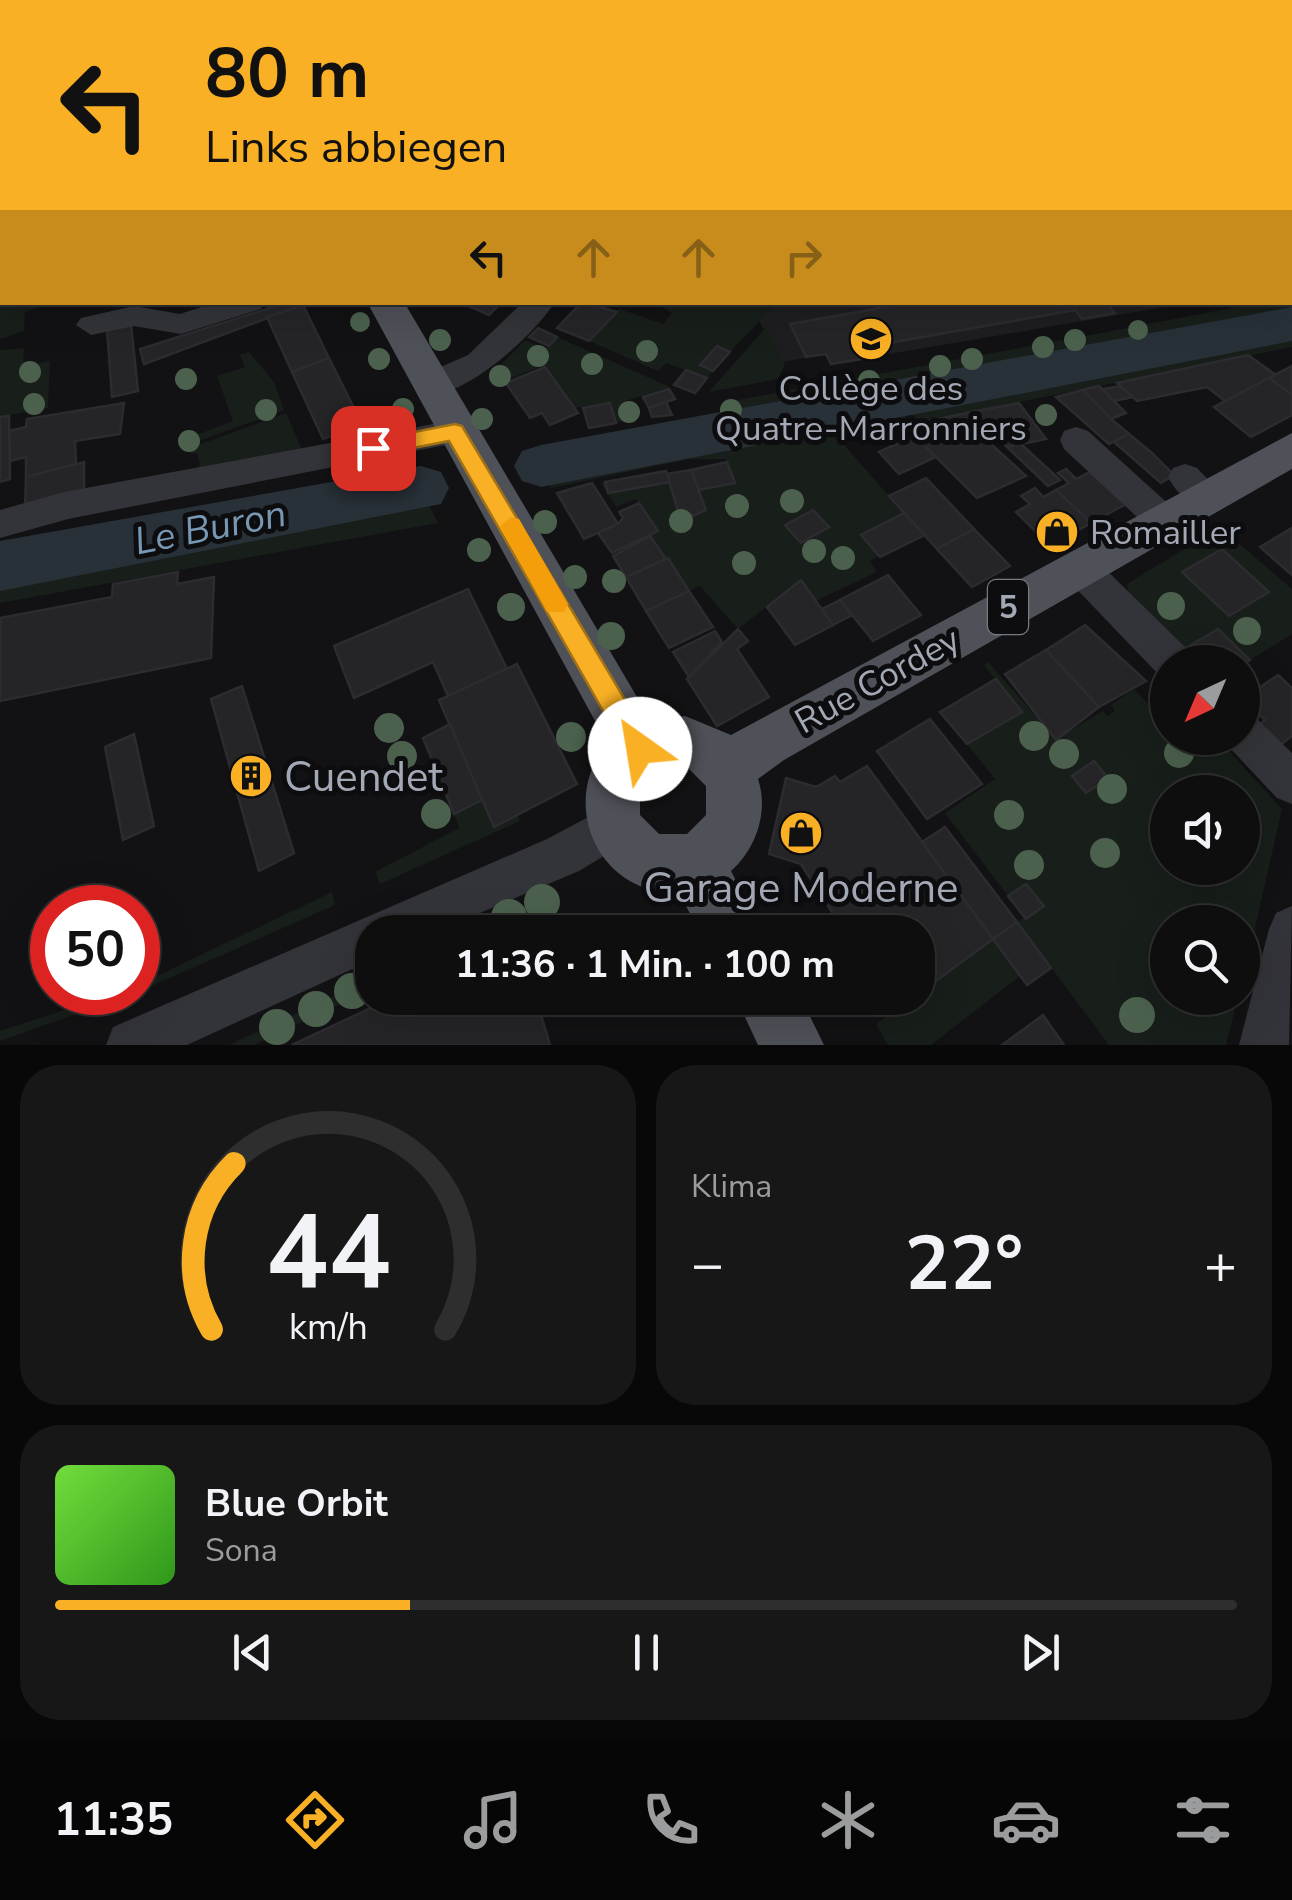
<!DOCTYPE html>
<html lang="de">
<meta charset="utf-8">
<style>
:root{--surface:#0e0e0f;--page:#171718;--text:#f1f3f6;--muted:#9b9c9e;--line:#2e2e2f;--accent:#f9b024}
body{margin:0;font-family:"Nunito Sans",sans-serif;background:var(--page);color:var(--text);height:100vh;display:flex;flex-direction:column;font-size:38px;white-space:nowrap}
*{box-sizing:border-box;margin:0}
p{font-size:32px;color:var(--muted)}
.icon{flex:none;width:55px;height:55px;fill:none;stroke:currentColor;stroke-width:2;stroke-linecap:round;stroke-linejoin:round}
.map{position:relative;height:1045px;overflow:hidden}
.side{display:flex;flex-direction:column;gap:20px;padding:20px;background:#080808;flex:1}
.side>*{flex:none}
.top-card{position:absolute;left:0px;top:0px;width:1292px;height:305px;box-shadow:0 10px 40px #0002,0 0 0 2px var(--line);background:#f9b024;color:#111;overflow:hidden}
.needle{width:65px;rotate:224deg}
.fabs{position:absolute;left:1150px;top:645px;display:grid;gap:20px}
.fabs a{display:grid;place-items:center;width:110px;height:110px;border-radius:50%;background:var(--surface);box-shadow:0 10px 40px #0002,0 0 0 2px var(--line);font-size:50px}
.speed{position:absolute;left:30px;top:885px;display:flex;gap:20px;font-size:50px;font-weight:700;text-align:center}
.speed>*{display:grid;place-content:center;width:130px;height:130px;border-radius:50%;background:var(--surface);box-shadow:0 10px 40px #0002,0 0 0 2px var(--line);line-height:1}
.speed .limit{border:15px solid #d22;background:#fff;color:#111}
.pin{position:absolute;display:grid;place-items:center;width:85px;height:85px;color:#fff;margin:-42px;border-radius:20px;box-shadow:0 5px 15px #0006}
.me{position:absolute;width:110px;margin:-55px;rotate:328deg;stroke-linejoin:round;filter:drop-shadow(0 0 8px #0008)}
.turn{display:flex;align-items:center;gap:35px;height:210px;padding:0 40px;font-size:45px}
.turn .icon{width:130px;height:130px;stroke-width:2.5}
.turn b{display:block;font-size:70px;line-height:85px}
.lanes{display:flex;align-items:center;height:95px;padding:0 40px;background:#0003;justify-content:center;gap:50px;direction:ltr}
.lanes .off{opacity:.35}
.big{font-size:75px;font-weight:700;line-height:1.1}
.side .card{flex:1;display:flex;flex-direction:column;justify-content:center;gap:15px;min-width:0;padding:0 35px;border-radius:40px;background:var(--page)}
.side .dial{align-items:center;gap:0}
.dial svg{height:260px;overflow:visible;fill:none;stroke:var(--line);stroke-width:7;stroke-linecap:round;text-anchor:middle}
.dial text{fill:var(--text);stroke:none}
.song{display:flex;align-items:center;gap:30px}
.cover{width:120px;height:120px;border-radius:15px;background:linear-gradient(135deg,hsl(100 70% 55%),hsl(110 70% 35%))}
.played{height:10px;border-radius:5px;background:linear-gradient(90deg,var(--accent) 30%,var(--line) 30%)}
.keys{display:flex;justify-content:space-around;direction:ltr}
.heat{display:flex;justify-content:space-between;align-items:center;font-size:55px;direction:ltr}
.side .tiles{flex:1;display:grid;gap:20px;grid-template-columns:1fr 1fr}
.card:last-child{grid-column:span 2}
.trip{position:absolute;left:355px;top:915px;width:580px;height:100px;border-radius:40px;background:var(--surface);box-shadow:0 10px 40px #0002,0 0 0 2px var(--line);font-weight:700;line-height:100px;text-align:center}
.menu{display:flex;height:160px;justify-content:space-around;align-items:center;background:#060606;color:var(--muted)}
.menu .icon{width:70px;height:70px}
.menu .on{color:var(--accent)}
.menu b{font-size:45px;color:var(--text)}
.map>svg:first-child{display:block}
.built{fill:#1e1e21}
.green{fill:#181e19;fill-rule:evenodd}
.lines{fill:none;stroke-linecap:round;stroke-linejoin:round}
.river{fill:#283138;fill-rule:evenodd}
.building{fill:#252528;stroke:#2c2c30;stroke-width:2.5}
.minor{fill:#333439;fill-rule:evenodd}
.major{fill:#4f5158;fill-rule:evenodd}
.tree{fill:#4b614d}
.route{fill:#f9b024;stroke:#a27217;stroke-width:2.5}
.slow{fill:#f59e0b}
.labels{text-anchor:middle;stroke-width:10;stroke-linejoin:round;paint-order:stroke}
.shield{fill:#0d0d0f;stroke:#767a83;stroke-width:2.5}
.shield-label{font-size:32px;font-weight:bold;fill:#a3a8b5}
.poi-label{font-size:35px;fill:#a3a8b5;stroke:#0d0d0f}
.street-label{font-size:35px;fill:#a3a8b5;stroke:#0d0d0f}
.water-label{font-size:38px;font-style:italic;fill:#7797b2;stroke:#0d0d0f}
.near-poi-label{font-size:42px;fill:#a3a8b5;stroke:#0d0d0f;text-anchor:start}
</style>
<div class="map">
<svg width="1292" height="1045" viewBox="0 0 1292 1045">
<rect width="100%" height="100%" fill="#121214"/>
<!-- built -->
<path class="built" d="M777,302L1188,303L831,364L825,354L782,362L759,321Z"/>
<!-- green -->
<g class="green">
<path d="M0,235L2,302L52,303L25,312L24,331L0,339Z"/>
<path d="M1292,267V316L1079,355L1069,339L1258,303L1290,302Z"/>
<path d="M603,303L663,324L672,313L655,303H777L730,352L716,346L700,364L713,371L707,378L666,363L658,371L589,341L619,309Z"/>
<path d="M766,327L785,364L778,379L709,392Z"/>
<path d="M1292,333V347L921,422L903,407Z"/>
<path d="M557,337L670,387L622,402L632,420L616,423L609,403L574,408L544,365L492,386L488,378L525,340L546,348Z"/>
<path d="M1062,340L1073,357L736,419L727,402Z"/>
<path d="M24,348L23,367L50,361L48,408L0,417V350Z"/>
<path d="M249,352L274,382L284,410L185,446L183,440L233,421L217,376L245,367L240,355Z"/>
<path d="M895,407L913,424L838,438L904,513L862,535L879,556L870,561L877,572L816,601L801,580L738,629L700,586L689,591L650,536L658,531L636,499L616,507L601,483L605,482L608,493L670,482L681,521L698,490L735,483L726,459H689L551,488L542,473Z"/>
<path d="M286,413L303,452L197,471L200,464L197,453L191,454L190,448Z"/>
<path d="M388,475L416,478L203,518L208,509Z"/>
<path d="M424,495L438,523L0,603V575L372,504L386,509L385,503Z"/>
<path d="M1220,527L1292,589V634L1250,660L1218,630L1185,649L1129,593L1127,585L1132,581ZM1222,549L1269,591L1229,616L1183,572Z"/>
<path d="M988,662L1056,739L1103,711L1108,716L1115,711L1111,705L1134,689L1167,724L1168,738H1217L1282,809L1243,981L1242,922H1168V998H1238L1226,1045H1109L1017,922L1043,906L1026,884L1008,896L945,813L995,779L967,744L1022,712L984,665ZM1168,792H1242V868H1168Z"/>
<path d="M482,800L494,827L518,815L520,821L380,884L375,872L459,828L454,814Z"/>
<path d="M332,892L335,905L138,992V985Z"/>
<path d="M993,939L1020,976L931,1045H888L876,1024Z"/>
<path d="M372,978V989L254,1045H229Z"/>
<path d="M119,992L136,993L0,1041V1031Z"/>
</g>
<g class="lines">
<!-- river -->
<g class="river">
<path d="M1292,307V341L541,487L522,481L514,466L522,451L541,445Z"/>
<path d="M421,466L441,472L449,488L441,504L0,591V541Z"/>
</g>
</g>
<!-- building -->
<g class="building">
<path d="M289,302L303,305L144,364L140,349Z"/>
<path d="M460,302H502L489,315Z"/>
<path d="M582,302L617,312L589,341L557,328Z"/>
<path d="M914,302H1115L1107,304L1115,313L1082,319L1075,310L861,348L867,358L831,364L826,354L806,357L790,324Z"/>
<path d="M303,305L329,358L292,372L267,317Z"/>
<path d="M131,324L138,391L112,397L107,329Z"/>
<path d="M538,328L557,337L549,346L529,337Z"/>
<path d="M717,346L730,352L713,371L700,365Z"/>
<path d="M1248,355L1276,375L1225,401L1207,387L1137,401L1117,383Z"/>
<path d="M329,358L362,424L323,439L292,372Z"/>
<path d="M1292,366V395L1269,378Z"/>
<path d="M545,367L578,413L550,425L542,413L530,418L506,383Z"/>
<path d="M686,370L707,378L695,393L674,385Z"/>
<path d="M1269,378L1292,395V415L1251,437L1214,407Z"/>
<path d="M1099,386L1126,413L1111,419L1083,390Z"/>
<path d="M1120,386L1133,397L1114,401L1102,389Z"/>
<path d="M669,389L675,399L649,408L643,397Z"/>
<path d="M1083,390L1111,419L1129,434L1109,444L1056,397Z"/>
<path d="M666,402L672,415L652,417L649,408Z"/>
<path d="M124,403L120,434L75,441L76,464L26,477V457L10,461L9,431L26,427L27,419Z"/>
<path d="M610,403L616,423L589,428L583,408Z"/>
<path d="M1019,403L1046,439L1007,447L971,412Z"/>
<path d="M971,412L989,431L981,435L1026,476L977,498L905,426Z"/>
<path d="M9,416L10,479L0,482V417Z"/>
<path d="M1129,434L1152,453L1174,475L1161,483L1114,442Z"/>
<path d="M914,436L936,457L899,474L879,452Z"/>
<path d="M1021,444L1060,480L1048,486L1007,447Z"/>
<path d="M84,462V493L25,508L26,477Z"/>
<path d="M727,462L735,483L698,490L691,470Z"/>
<path d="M1066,469L1076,479L1090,472L1126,504L1091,523L1056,490L1069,483L1058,473Z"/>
<path d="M691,470L706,510L681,521L667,474Z"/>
<path d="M666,471L670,482L608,493L605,482Z"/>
<path d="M926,478L974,529L937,549L889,496Z"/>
<path d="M592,483L618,524L584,539L557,493Z"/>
<path d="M1035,488L1043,497L1056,490L1091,523L1050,546L1016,512L1030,504L1021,496Z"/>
<path d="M639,503L658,531L612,553L598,533L618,524L623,518L619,512Z"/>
<path d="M813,510L829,527L801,543L785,525Z"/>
<path d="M904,513L925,535L880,557L861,535Z"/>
<path d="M1292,528V575L1260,547Z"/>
<path d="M974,529L1010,566L972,587L937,549Z"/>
<path d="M650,536L666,559L626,577L613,556Z"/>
<path d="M1222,549L1269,592L1229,616L1182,572Z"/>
<path d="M668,558L689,591L646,611L626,577Z"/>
<path d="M178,572L177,584L214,577L211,658L0,701V618L112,597L113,584Z"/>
<path d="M888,575L921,615L873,641L840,600Z"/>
<path d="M801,580L833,625L795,645L767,607Z"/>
<path d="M468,589L507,669L448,696L433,662L354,698L334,646Z"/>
<path d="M689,591L713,627L669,648L646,611Z"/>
<path d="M840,600L852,615L833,625L822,609Z"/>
<path d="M1085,625L1146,681L1099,707L1046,650Z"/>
<path d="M738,629L748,641L737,649L769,697L717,726L687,679Z"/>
<path d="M1218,629L1250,660L1242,665L1207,662L1191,645Z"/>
<path d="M715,631L722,642L689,677L673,652Z"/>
<path d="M1046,650L1099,707L1056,740L1005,674Z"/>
<path d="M517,664L577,784L494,827L439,700Z"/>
<path d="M1278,675L1292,688V736L1280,745L1259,725L1265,720L1243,699Z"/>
<path d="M996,679L1022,712L967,744L940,712Z"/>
<path d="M242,686L294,853L259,871L211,699Z"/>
<path d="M930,719L982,784L927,819L877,751Z"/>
<path d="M450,724L482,800L454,814L423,738Z"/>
<path d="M134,734L154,826L123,840L105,747Z"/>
<path d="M1187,738H1215L1218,740L1202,752Z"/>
<path d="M1094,761L1108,778L1086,793L1072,776Z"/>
<path d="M867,766L993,939L918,994V932H845L801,864L769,854L786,778L816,787L835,776L840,782Z"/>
<path d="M945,827L1017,922L993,939L922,842Z"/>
<path d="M1026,884L1044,906L1026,919L1008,896Z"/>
<path d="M1017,922L1051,968L1027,985L993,939Z"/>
<path d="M392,998H536L550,1045H292Z"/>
<path d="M1043,1015L1064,1045H1002Z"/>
</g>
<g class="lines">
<!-- minor -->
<g class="minor">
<path d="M546,0H577L578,2H547Z"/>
<rect x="1290" y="215" width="2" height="17"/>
<path d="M217,302H265L261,309L181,334L134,326L91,335L76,325L81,318L134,306L180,314Z"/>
<path d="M523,302H555C534,335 459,406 418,393L413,385L418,377L468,355Z"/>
<path d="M455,420L466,423L471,432L466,441L68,519L0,538V510L64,492Z"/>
<path d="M1076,427L1088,431L1175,510L1180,520L1175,530L1163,534L1151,530L1064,449L1060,440L1064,431Z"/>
<path d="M1185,464L1197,468L1224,496L1219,506C1197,513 1178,496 1168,477L1173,468Z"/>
<path d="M1079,552L1092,556L1187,649L1192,662H1168V678L1159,675L1066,578L1061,567L1066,556Z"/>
<path d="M1242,713L1256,718L1292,753V804L1277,798L1228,746L1224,738H1242Z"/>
<path d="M615,803L630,810L637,825L630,840L579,871L435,932H372V960L187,1045H106L113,1027L547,839Z"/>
<path d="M1292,906L1289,1045H1239L1269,929L1276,913Z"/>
</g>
<!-- major -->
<g class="major">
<path d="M126,0H155L156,2H128Z"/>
<path d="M184,0H212L213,2H186Z"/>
<path d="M367,302H404L650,719L685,716L731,735L1292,433V469L784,760L758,779C769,811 756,849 731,871L762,932H700L679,893C598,895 558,804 607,743ZM660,766H686L706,786V815L687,834H659L640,815V786Z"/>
<path d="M736,998H801L824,1045H758Z"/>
</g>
</g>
<!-- trees -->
<g class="tree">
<circle cx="360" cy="322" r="10"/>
<circle cx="1138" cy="330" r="10"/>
<circle cx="440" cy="340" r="11"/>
<circle cx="1075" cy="340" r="11"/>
<circle cx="1043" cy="347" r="11"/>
<circle cx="647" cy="351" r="11"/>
<circle cx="538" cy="356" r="11"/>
<circle cx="379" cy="359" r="11"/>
<circle cx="972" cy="359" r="11"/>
<circle cx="592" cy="364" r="11"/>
<circle cx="940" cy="366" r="11"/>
<circle cx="30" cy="372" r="11"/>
<circle cx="500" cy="376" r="11"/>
<circle cx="186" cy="379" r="11"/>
<circle cx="869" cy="381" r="11"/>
<circle cx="836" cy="391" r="11"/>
<circle cx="34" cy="404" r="11"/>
<circle cx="403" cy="409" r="11"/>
<circle cx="266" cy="410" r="11"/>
<circle cx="731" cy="410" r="11"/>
<circle cx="629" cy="412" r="11"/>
<circle cx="1046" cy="415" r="11"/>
<circle cx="482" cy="419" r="11"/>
<circle cx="877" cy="433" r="11"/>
<circle cx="189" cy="441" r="11"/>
<circle cx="792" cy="501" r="12"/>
<circle cx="737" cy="506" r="12"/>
<circle cx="681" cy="521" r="12"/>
<circle cx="545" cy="522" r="12"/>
<circle cx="479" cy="550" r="12"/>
<circle cx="814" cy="551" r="12"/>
<circle cx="843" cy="558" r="12"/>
<circle cx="744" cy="563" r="12"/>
<circle cx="575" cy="577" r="12"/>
<circle cx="614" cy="581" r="12"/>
<circle cx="1171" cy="606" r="14"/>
<circle cx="511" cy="607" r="14"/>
<circle cx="1247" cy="631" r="14"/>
<circle cx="611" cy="636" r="14"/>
<circle cx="389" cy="728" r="15"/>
<circle cx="1034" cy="736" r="15"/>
<circle cx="571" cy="737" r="15"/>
<circle cx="1179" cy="753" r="15"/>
<circle cx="1064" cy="754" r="15"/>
<circle cx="402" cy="756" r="15"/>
<circle cx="1112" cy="789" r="15"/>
<circle cx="436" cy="814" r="15"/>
<circle cx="1009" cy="815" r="15"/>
<circle cx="1105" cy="853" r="15"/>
<circle cx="1029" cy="865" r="15"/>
<circle cx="542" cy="902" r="18"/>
<circle cx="509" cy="917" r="18"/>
<circle cx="352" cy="991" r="18"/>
<circle cx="316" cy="1009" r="18"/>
<circle cx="1137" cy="1015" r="18"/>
<circle cx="277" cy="1027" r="18"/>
</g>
<!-- route -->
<path class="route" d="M455,424L462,426L649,740L653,749L649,758L640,762L630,758L449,441L373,456L362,448L373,440Z"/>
<!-- slow -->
<path class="slow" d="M511,517L519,519L564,597L568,604L564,612H547L500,526Z"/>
<!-- icons -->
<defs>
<g id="school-disc" transform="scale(2.25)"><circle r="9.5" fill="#f9b024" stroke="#0d0d0f"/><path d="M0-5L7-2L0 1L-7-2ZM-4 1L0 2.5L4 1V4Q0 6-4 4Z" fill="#111"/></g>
<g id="shop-disc" transform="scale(2.25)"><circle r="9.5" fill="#f9b024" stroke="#0d0d0f"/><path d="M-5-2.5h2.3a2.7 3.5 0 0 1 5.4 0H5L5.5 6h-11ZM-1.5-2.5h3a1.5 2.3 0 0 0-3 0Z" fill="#111"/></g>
<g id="building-disc" transform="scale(2.25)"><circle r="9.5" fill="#f9b024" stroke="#0d0d0f"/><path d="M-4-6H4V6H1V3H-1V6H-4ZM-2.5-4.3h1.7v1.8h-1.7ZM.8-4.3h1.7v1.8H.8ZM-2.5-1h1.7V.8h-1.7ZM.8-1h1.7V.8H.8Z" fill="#111"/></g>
</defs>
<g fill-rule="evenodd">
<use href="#school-disc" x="871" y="339"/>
<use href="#shop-disc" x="1057" y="532"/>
<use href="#building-disc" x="251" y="776"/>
<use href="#shop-disc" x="801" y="833"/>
</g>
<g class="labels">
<!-- shield labels -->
<rect class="shield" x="988" y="580" width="40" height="54" rx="8"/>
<g class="shield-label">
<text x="1008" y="618">5</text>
</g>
<!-- poi labels -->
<g class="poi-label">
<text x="871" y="400">Collège des<tspan x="871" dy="40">Quatre-Marronniers</tspan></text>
<text x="1090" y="544" text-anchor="start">Romailler</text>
</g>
<!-- street labels -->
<g class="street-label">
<text transform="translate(877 680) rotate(-29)" y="12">Rue Cordey</text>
</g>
<!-- water labels -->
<g class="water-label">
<text transform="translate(210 527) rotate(-11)" y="13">Le Buron</text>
</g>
<!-- near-poi labels -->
<g class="near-poi-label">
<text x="284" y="791">Cuendet</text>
<text x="801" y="902" text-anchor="middle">Garage Moderne</text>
</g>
</g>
</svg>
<div class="fabs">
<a><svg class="needle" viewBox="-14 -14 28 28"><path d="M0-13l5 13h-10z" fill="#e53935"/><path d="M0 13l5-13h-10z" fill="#9b9c9e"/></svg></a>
<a><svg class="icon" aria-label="sound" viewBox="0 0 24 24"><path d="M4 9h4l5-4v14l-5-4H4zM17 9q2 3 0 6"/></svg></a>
<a><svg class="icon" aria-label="search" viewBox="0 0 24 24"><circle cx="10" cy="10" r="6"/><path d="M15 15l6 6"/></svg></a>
</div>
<div class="speed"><div class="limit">50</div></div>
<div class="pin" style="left:373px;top:448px;background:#d93025"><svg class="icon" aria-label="arrive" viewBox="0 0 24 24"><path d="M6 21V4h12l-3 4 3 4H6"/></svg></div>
<svg class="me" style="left:640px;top:749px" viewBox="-20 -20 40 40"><circle r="19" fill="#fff"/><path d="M0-13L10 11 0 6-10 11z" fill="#f9b024"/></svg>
<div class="trip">11:36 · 1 Min. · 100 m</div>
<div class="top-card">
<div class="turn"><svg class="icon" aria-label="left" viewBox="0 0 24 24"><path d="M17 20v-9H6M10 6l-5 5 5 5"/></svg><div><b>80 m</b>Links abbiegen</div></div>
<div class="lanes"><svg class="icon" aria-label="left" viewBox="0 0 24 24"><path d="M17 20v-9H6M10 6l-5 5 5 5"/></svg><svg class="icon off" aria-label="ahead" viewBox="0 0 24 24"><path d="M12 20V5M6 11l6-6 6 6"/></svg><svg class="icon off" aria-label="ahead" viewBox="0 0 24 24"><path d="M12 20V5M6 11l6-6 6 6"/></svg><svg class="icon off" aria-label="right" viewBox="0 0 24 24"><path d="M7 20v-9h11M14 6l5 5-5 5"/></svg></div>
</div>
</div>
<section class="side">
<div class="tiles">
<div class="card dial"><svg viewBox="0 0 100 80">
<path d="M14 69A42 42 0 1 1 86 69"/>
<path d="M14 69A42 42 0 0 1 21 18" stroke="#f9b024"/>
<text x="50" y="56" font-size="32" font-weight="700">44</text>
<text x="50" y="72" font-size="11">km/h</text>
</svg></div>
<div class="card"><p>Klima</p>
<div class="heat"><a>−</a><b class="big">22°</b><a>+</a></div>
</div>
<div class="card">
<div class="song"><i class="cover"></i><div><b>Blue Orbit</b><p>Sona</p></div></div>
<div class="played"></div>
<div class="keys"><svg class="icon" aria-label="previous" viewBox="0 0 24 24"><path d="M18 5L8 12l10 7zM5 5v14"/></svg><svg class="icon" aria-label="pause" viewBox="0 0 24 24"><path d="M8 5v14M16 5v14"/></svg><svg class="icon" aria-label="next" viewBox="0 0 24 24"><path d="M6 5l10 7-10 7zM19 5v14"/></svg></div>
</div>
</div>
</section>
<nav class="menu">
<b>11:35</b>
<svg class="icon on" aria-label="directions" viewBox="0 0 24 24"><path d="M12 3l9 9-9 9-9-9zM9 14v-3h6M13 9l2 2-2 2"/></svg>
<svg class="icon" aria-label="music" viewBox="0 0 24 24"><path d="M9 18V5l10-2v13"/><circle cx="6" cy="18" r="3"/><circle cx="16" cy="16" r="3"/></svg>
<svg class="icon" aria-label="phone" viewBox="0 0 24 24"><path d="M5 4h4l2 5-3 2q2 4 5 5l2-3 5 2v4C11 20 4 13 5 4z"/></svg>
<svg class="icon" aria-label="climate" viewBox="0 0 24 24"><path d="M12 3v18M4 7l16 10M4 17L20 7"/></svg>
<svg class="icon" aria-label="car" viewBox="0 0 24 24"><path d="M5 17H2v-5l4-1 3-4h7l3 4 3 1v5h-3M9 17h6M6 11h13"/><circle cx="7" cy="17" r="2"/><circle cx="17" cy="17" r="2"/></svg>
<svg class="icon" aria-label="filters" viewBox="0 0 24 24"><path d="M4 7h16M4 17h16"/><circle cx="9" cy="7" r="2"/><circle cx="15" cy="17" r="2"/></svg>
</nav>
